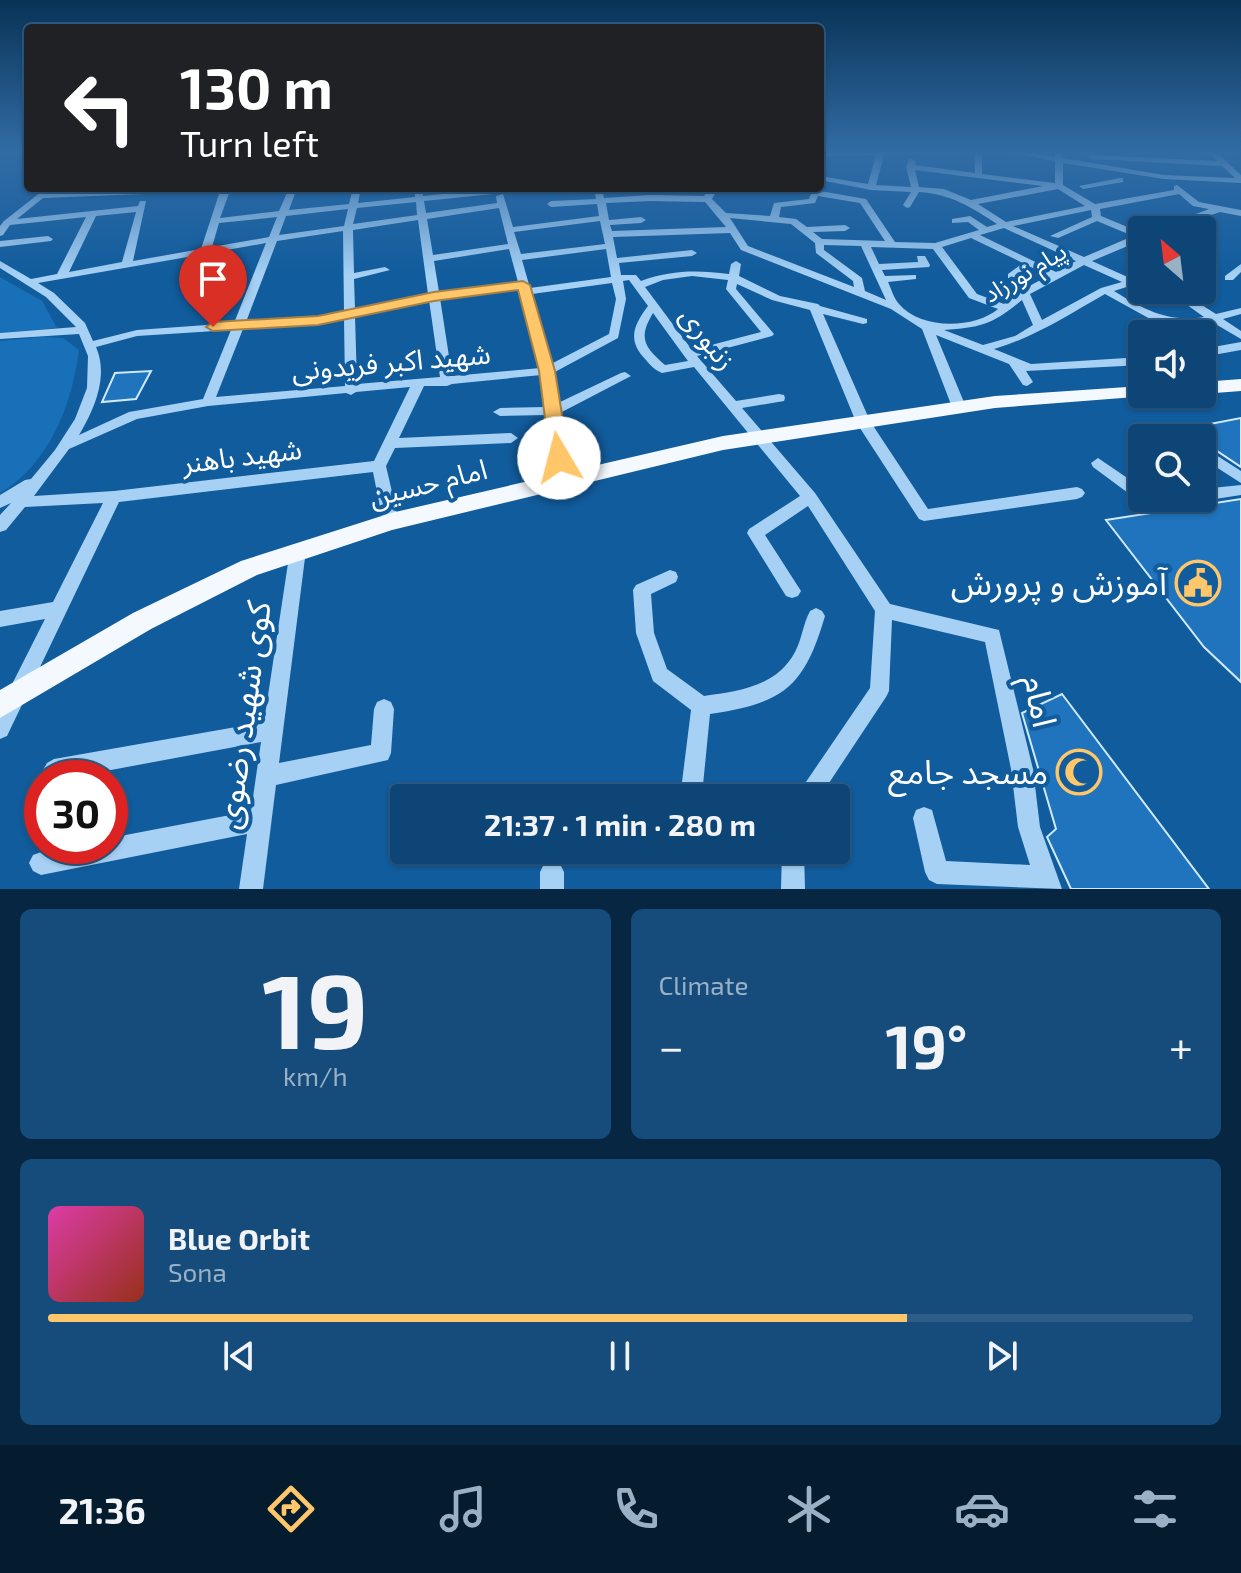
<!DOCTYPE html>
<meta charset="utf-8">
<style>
:root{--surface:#0d4576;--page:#164c7b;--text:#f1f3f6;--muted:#9ab1c5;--line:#2d5d88;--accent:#ffc66a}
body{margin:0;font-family:"Exo 2","Noto Sans Arabic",sans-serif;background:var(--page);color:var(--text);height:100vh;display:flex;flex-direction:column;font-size:30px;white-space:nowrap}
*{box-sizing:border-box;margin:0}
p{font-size:26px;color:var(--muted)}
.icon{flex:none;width:44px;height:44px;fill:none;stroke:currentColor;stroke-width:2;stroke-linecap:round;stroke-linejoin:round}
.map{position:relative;height:889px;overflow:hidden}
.side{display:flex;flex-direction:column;gap:20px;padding:20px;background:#072641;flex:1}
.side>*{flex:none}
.banner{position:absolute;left:24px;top:24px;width:800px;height:168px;border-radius:8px;box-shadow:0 2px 6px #0004,0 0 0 2px var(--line);background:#202124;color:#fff;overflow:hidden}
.needle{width:52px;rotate:332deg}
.fabs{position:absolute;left:1128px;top:216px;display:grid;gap:16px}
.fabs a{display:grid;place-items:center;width:88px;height:88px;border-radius:8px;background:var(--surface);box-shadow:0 2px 6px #0004,0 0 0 2px var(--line);font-size:40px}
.speed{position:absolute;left:24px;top:760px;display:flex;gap:16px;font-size:40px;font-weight:700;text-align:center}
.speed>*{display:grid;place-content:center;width:104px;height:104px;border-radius:50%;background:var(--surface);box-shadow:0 2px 6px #0004,0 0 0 2px var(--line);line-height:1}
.speed .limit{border:12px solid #d22;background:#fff;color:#111}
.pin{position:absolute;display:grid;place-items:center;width:68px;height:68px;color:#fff;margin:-82px -34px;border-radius:50% 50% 50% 0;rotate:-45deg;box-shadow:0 0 8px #0007}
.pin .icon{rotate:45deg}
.me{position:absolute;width:88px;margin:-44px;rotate:352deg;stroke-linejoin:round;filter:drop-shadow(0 0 6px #0008)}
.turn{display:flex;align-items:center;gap:28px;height:168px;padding:0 24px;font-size:36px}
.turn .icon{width:104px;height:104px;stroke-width:2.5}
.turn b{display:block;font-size:56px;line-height:68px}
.big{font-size:60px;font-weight:700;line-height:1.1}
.side .widget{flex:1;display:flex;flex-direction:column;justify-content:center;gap:12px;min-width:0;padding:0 28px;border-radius:12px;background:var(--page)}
.side .dial{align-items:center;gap:0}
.dial b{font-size:104px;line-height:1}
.song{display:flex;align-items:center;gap:24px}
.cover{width:96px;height:96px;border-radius:12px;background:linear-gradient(135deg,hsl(320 70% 55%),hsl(10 70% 35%))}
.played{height:8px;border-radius:4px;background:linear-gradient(90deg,var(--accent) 75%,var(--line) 75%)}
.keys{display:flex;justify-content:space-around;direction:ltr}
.heat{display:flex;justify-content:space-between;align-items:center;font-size:44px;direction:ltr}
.side .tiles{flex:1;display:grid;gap:20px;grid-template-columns:1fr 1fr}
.widget:last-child{grid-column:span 2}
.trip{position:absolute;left:390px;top:784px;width:460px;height:80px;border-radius:8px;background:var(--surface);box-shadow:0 2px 6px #0004,0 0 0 2px var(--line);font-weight:700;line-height:80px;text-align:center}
.menu{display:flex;height:128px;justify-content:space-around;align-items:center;background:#051c2f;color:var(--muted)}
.menu .icon{width:56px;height:56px}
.menu .active{color:var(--accent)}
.menu b{font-size:36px;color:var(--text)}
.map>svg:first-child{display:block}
.green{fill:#1870b8}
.building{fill:#1f74bd;stroke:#cfe9fe;stroke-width:2}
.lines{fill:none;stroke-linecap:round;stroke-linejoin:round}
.minor{fill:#a6d1f5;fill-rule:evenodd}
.major{fill:#f4f9ff;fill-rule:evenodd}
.route{fill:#ffc66a;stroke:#a68145;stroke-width:2}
.labels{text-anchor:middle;stroke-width:8;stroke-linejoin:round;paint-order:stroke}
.far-street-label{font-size:24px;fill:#fff;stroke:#115c9d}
.street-label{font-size:28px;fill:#fff;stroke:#115c9d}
.near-poi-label{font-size:34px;fill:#fff;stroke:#115c9d;text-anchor:end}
.near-street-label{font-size:34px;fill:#fff;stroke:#115c9d}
</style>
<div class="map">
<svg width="1241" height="889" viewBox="0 0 1241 889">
<rect width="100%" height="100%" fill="#115c9d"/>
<!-- green -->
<g class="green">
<path d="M0,277L42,301L57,328L0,333Z"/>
<path d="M43,337L63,338L79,350C72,405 49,464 0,493V341Z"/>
</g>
<!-- building -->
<g class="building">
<path d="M151,371L136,399L102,402L115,373Z"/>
<path d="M1241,418V467L1184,429Z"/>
<path d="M1241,499V682L1204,647L1106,520Z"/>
<path d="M1062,694L1209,889H1071L1047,837L1056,829L1022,713Z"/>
</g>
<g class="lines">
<!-- minor -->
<g class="minor">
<path d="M959,151L955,153L884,155L876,185L911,187L906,167L909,159H912L916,161L915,165L975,173L974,151H982V174L1055,183V161L1004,151H1023L1055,157V151H1063V158L1164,175L1235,178L1222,166L1091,159L1087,157L1091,155L1217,161L1206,151H1215L1241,175V183L1164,179L1063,163V185L1095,204L1174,190V186L1177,185L1199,202L1241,210V216L1220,212L1168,230H1154L1209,209L1193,206L1179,194L1100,209L1101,216L1142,233V240L1092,261L1132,279L1142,276V282L1114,291C1143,309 1168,323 1204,317L1166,290H1178L1216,314L1241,308V314L1223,319L1241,331V339L1212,322L1184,326L1152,320L1105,294C1068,315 1035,337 994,349L1031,364L1142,357V365L1026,371L1033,382L1027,386L1023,385L1009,364L936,335L966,407L959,411L952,407L922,329L891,309L741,250L730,233L613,237L617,258L692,250L697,253L692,256L619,263L621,275H636L641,281C671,270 697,270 729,274L731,264L736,261L741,264L739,276L780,296L818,304L820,306L867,319V323L863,324L823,314L870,421L928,509L1077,487L1082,489L1085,493L1082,497L1077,499L924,521L919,519L856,422L810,310L772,300L737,284L736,289L774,334L772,336L697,356L736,401L779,394L784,395L785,398L784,401L742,408L815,493L890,604L999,630L1033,769L1040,827L1062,889L937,884L929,880L925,872L913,818L916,810L924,807L932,810L946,861L1030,865L1018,827L1011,769L985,642L892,620L889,691L886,697L819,798H795L870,688L875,611L808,506L765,535L801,591L798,596L792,598L786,596L747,533L749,529L800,496L694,367L662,373C655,370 651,366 646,360C627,341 633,326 648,306L629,280L623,281L626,299L618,338L553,373L558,403L621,373L625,372L631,376L560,413L570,481L568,485H558L556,481L547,415L500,416L493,412L500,408L546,407L541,375L452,384L447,386H424L399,438L511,433L518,438L511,443L395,448L386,466L399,522L397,526L391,528L385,526L383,522L373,472L119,502L7,736L0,739V708L45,619L0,627V611L53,602L103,503L25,507L6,530L0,532V515L11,503L0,508V495L25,480L31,479L55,450L75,419L87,388L88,356L79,334L0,339V333L76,327L46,297L0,268V261L31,279L57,274L86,217L10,225L3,235L0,236V226L4,221L46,188H55L50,193L168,188H231L220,218L279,211L289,188H297L289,210L349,204L353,188H361L358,203L415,197L414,188H422L423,196L498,188H526L522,191L424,201L426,213L497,203L496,196L503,194L513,227L599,216L597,204L551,207L547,204L551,201L596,199L594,188H602L604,198L650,195L704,196L710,188H718L712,199L726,213L770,216L774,203L809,199L813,188L820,186V191L866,199L895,242L935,243L979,230L968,222L952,223V219L970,216L987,227L997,224C971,207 951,194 919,192L910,207L907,208L903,205L911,192L871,190L820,180V176L868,184L876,155L820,156V152ZM915,170L1043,186L971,200L944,189L919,187ZM1058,189L1085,206L1006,222L978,204ZM220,191L201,249L133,261L146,201H140L138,206L17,219L43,198ZM818,196L860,203L885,241L822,239L813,232L845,231L850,228L845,225L807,227L796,219L779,217L781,207L815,203ZM650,201L705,202L726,227L612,231L610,225L641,223L646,220L641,217L609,220L606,203ZM416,202L417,215L353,224L357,208ZM499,208L508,244L433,255L427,219ZM348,209L344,226L279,235L286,216ZM1091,210L1092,217L1050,236L1058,238L1097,221L1133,236L1084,257L1013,226ZM136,212L122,262L69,272L96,216ZM277,217L269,237L212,247L219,223ZM730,218L791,224L815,243L816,253L853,281L854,287L748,246ZM418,220L428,294L355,309L354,279L390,270L385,267L354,273L353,230ZM600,221L605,244L521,254L514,232ZM1004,228L1076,261L1056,272L980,235ZM343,231L344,311L318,317L246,322L277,241ZM971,238L1023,263L1008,274V278H1016L1031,267L1048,276L1020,291L1004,304L977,294L942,247ZM266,243L234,323L137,330L93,341L85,323L54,293L38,283L199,255L187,294L192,297L197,294L210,253ZM824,245L861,246L886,300L865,291L862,278L824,250ZM871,247L933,249L969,298L998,309C974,329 921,330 899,304C894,299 891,288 888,282L916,279V275L885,276L882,270L929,267L930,265L925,256H917L918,262L879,264ZM509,249L518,282L439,292L434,261ZM606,249L611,277L530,288L522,260ZM1084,265L1122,282L1101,288L1042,320L1030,294ZM692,276L728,280L726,289L761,332L692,350L645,287L663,280ZM612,283L616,299L609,334L551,364L532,294ZM520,289L540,368L452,376L440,298ZM429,300L440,377L357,384L355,316ZM1022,300L1033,325L1015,336L983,345L944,330C980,328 994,324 1022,300ZM653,313L685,357L688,361L665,365C644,347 638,338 653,313ZM344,318L345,386L216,397L243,329L318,323ZM231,330L203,399L129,412L79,435C94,410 109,376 96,347L137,336ZM410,387L374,461L114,491L34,496L69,449L137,419L208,406L346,393L351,395L356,392Z"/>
<path d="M1120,178H1123V182L1083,189L1079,186Z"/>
<path d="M48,236L53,239L51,241L0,247V241Z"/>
<path d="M1241,264V272L1233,280H1225V276Z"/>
<path d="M1241,342V350L1202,357V349Z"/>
<path d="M1178,429L1191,438H1174L1171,434Z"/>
<path d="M1202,446L1241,471V483L1202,458Z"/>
<path d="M1098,458L1142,488V498H1193L1190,502C1178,506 1159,510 1147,507L1093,467L1091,463Z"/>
<path d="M1241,485V495L1202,501L1196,498H1202V489Z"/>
<path d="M298,544L304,545L306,550L279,763L371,745L374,709L377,702L384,699L391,702L394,709L391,753L388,760L276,785L263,889H239L247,834L41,875L33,871L29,863L33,855C57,845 84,846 110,846V838L251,811L261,742L68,778H48L43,770L47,763L54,759L264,722L290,550L292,545Z"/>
<path d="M670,570L676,572L678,577L676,582L651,594L654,633L667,669L704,696C739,691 776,687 795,652C802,639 803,624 810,611L816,608L822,611L825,616C804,688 783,703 710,714L703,785L712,790L715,798H684L681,790L691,710L653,681L636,633L633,590L636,585Z"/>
<path d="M782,850H804L805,889H781Z"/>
<path d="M552,860L560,864L564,872V889H540V872L544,864Z"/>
</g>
<!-- major -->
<g class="major">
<path d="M1241,379V391L1202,394V382Z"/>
<path d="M1142,386V394L1148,396L995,408L723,450L392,530L257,575L151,629L0,718V690L133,613L241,561L391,513L723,436L995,396Z"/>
</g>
</g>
<!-- sky -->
<linearGradient id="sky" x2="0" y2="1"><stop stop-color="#093356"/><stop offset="0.55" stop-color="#326ca5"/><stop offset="1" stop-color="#326ca5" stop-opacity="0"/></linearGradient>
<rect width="1241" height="276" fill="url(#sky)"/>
<!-- route -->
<path class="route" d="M523,281L530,285L555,371L569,458L559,464L550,458L539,371L518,290L434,301L318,325L213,331L206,327L213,322L318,316L434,292Z"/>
<!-- icons -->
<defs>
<g id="civic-ring" transform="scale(2.3)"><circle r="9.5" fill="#115c9d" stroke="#ffc66a" stroke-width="1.5"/><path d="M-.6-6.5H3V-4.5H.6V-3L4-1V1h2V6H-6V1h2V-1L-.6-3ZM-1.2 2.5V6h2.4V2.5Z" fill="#ffc66a"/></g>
<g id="mosque-ring" transform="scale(2.3)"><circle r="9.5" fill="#115c9d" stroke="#ffc66a" stroke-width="1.5"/><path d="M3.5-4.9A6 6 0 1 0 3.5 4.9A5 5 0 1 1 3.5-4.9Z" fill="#ffc66a"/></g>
</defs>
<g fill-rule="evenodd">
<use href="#civic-ring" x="1198" y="583"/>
<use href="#mosque-ring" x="1079" y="772"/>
</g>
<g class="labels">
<!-- far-street labels -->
<g class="far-street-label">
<text transform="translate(1025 273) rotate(-31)" y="8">پیام نورزاد</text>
</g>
<!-- street labels -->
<g class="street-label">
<text transform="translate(708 338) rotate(52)" y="10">زنبوری</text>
<text transform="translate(391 362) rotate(-5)" y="10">شهید اکبر فریدونی</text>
<text transform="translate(242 456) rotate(-7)" y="10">شهید باهنر</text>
<text transform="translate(428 483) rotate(-14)" y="10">امام حسین</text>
</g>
<!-- near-poi labels -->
<g class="near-poi-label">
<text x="1167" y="595">آموزش و پرورش</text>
<text x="1048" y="784">مسجد جامع</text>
</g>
<!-- near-street labels -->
<g class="near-street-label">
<text transform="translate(1040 701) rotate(78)" y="12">امام</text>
<text transform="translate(243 715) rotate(-82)" y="12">کوی شهید رضوی</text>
</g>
</g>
</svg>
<div class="fabs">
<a><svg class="needle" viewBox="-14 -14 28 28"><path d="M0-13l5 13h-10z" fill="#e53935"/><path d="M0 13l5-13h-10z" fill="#9ab1c5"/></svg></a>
<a><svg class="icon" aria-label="sound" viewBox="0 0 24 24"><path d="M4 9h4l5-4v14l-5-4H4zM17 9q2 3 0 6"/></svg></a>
<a><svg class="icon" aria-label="search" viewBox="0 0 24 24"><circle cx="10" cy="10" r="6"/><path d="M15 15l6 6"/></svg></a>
</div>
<div class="speed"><div class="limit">30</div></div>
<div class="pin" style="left:213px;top:327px;background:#d93025"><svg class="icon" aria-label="arrive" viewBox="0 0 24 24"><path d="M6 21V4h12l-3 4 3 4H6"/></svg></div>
<svg class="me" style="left:559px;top:458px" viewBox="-20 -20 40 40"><circle r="19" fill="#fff"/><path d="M0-13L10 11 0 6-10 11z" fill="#ffc66a"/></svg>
<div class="trip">21:37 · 1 min · 280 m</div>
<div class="banner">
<div class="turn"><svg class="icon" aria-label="left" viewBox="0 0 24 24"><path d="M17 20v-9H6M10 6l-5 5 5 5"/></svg><div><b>130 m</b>Turn left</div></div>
</div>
</div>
<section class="side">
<div class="tiles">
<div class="widget dial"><b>19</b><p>km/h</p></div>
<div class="widget"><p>Climate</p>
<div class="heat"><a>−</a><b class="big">19°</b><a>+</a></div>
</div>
<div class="widget">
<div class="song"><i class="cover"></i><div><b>Blue Orbit</b><p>Sona</p></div></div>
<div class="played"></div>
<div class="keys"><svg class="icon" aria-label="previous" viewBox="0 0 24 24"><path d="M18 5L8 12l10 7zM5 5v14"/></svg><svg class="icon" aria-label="pause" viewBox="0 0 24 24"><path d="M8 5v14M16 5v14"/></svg><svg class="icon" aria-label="next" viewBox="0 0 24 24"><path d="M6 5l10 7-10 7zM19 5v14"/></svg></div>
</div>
</div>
</section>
<nav class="menu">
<b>21:36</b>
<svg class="icon active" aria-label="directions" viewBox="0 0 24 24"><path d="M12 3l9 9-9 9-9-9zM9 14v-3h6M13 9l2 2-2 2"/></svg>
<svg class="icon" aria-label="music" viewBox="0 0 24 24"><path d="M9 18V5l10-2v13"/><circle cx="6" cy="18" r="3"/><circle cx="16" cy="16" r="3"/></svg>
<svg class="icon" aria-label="phone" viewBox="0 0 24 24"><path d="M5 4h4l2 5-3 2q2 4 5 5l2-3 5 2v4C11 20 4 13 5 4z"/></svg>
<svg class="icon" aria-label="climate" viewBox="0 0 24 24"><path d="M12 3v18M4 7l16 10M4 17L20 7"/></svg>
<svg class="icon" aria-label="car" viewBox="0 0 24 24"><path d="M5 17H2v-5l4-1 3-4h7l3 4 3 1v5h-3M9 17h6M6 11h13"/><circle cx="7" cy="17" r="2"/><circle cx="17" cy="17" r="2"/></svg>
<svg class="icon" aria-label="filters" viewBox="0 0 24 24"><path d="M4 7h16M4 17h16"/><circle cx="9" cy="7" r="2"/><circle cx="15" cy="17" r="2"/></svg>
</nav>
